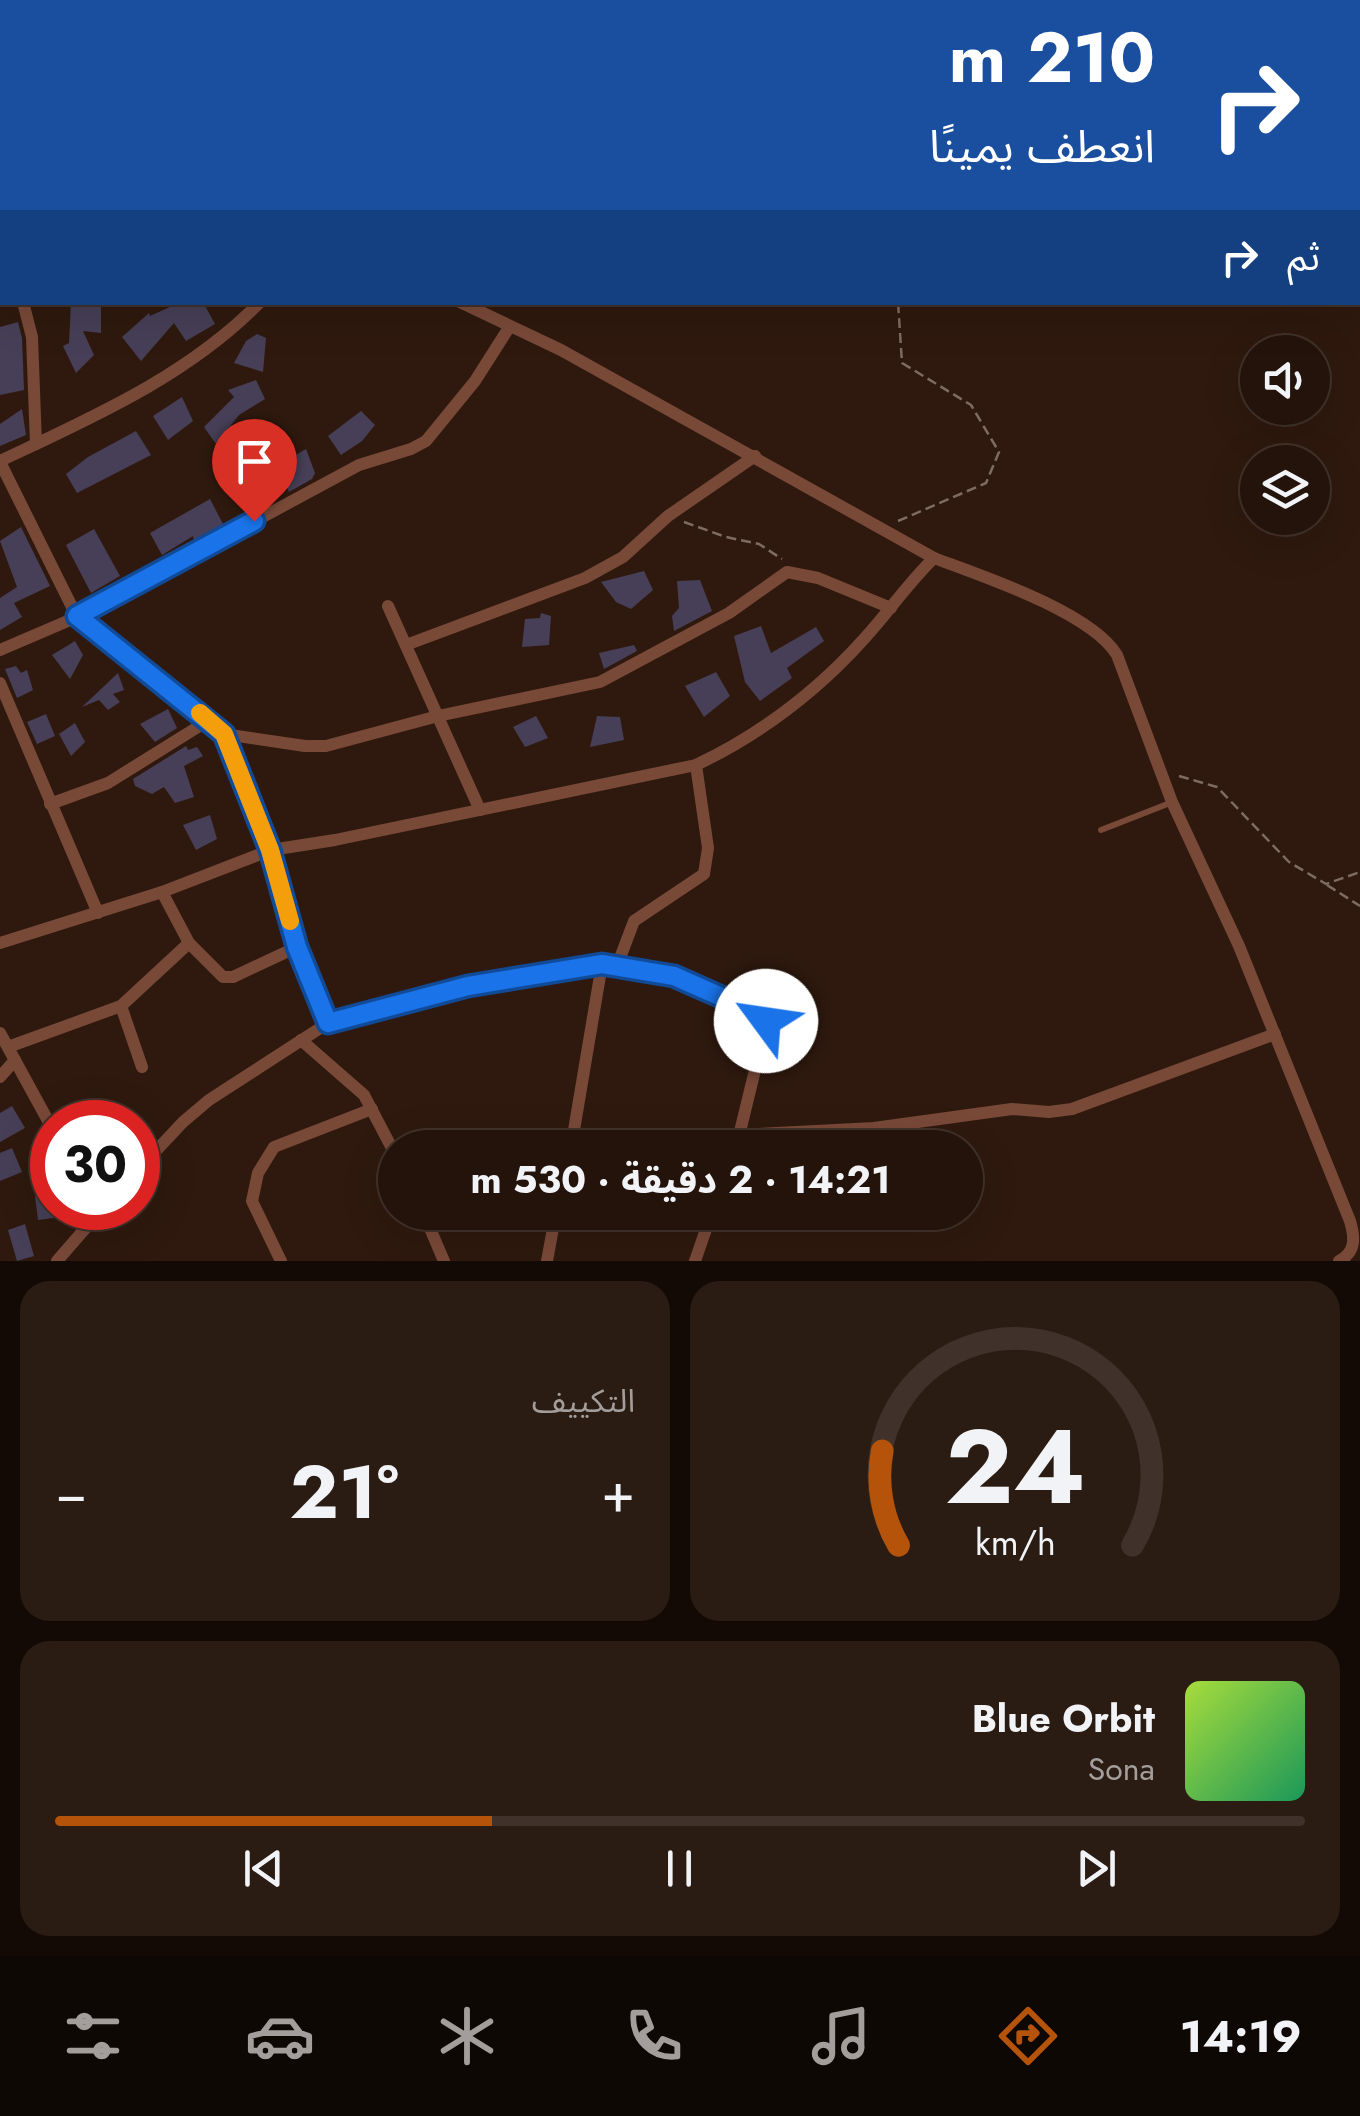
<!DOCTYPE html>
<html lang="ar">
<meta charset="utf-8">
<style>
:root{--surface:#23130a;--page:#2b1c13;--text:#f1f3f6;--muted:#a39e9c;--line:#40322b;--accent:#b45309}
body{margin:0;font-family:Jost,"Noto Sans Arabic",sans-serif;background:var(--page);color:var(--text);direction:rtl;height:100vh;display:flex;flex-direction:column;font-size:38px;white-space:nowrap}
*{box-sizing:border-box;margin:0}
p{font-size:32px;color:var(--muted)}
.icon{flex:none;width:55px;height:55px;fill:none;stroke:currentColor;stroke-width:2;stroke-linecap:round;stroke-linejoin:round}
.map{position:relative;height:1261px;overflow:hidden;direction:ltr}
.panel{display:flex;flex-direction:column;gap:20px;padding:20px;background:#130a06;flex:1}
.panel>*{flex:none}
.banner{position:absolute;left:0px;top:0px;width:1360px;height:305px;box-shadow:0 10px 40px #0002,0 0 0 2px var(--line);direction:rtl;background:#1a4fa0;color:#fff;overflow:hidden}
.buttons{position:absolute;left:1240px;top:335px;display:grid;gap:20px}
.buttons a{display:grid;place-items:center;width:90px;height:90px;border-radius:50%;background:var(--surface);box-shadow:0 10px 40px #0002,0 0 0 2px var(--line);font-size:50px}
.speed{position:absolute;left:30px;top:1100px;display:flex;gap:20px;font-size:50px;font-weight:700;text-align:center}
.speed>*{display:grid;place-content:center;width:130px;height:130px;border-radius:50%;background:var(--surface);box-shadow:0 10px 40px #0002,0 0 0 2px var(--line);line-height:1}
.speed .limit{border:15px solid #d22;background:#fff;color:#111}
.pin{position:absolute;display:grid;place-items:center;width:85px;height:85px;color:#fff;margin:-102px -42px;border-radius:50% 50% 50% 0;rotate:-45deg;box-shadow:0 0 10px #0007}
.pin .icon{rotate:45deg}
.me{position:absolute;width:110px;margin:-55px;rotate:301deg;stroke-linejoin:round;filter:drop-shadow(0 0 8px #0008)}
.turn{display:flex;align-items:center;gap:35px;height:210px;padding:0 40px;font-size:45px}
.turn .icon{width:130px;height:130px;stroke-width:2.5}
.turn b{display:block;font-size:70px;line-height:85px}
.then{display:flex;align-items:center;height:95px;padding:0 40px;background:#0003;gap:20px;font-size:38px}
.big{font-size:75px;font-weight:700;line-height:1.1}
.panel .widget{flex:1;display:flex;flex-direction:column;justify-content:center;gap:15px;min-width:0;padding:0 35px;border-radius:30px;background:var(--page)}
.panel .dial{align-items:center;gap:0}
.dial svg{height:260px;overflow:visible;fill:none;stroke:var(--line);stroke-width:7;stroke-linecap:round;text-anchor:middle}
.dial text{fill:var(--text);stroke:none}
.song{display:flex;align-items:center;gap:30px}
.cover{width:120px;height:120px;border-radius:15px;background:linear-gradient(135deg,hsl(80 70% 55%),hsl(150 70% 35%))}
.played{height:10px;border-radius:5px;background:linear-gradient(90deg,var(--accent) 35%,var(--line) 35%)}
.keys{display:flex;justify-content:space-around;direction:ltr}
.heat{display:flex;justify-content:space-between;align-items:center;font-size:55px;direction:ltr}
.panel .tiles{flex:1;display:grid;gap:20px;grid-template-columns:1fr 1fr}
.widget:last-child{grid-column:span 2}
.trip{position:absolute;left:378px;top:1130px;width:605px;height:100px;border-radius:50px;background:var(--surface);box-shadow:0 10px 40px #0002,0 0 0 2px var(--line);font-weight:700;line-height:100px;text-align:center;direction:rtl}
.menu{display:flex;height:160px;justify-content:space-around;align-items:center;background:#0e0804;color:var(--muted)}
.menu .icon{width:70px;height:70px}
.menu .selected{color:var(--accent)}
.menu b{font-size:45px;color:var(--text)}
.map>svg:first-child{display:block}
.building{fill:#463f57}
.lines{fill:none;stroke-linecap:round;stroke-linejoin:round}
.path{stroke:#7e6b62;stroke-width:2.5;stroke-dasharray:10 5;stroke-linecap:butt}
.service{stroke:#794938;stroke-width:6}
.minor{stroke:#794938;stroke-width:12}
.route-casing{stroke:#114b97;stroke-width:25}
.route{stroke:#1a73e8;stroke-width:18}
.slow{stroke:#f59e0b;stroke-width:18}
</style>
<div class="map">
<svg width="1360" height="1261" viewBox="0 0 1360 1261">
<rect width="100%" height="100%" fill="#2f190e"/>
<!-- building -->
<g class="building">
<path d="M71,302L101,305V333L83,331L94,355L76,373L63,346L69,343Z"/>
<path d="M181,302H203L215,324L186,341L174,323L141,361L122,337L149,313L150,316Z"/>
<path d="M18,322L22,338L24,390L0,395V327Z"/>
<path d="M257,334L266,338L263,372L234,363L246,341Z"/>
<path d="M256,380L265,399L239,415L216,444L204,427L234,397L228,390Z"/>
<path d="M182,397L193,421L168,440L153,416Z"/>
<path d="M22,409L26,435L0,446V424Z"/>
<path d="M361,411L375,425L362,441L341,455L328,436Z"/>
<path d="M136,431L151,455L77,493L66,474L88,457Z"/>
<path d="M306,449L315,473L312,479L289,492L277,466Z"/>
<path d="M210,499L223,524L194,540L193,536L162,555L150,533Z"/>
<path d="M21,527L50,586L14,603L22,617L0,630V598L17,587L0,541Z"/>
<path d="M94,529L120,576L91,593L66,545Z"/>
<path d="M644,571L653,590L631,609L616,602L601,582Z"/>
<path d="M700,580L712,611L674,631L672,616L679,608L677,581Z"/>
<path d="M541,613L551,616L549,645L522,647L525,619L540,618Z"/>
<path d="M761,626L771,653L816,627L824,641L787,668L792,678L760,701L745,682L734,636Z"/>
<path d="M75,641L83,655L70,679L52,655Z"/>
<path d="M634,645L637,651L604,669L599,653Z"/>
<path d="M16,666L21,673L27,670L33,690L17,698L5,669Z"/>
<path d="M716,672L730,696L704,717L685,686Z"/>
<path d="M118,673L124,690L113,694L120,702L108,710L99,700L82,707Z"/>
<path d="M168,709L177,728L155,742L140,724Z"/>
<path d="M46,714L55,736L37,744L27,722Z"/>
<path d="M536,716L548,738L525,747L513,727Z"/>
<path d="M597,716L620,717L624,740L590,747Z"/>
<path d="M75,723L85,742L71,756L59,734Z"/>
<path d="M186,746L188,750L197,747L203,756L184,766L194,797L175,803L164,787L152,794L135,786L133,779Z"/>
<path d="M210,815L217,839L196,850L183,825Z"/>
<path d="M12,1106L25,1128L0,1142V1113Z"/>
<path d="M12,1148L22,1172L0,1181V1153Z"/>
<path d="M52,1194V1208H75V1215L38,1220L35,1196Z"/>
<path d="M25,1224L34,1256L17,1261L8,1230Z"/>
</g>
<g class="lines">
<!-- path -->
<g class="path">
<path d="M1062,2L1063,0"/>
<path d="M898,521L986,483L999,452L971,405L902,363L898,302"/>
<path d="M684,522L726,537L759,544L782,559"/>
<path d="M1179,776L1217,787L1289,862L1326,884L1360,872"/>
<path d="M1327,885L1360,906"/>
</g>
<!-- service -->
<path class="service" d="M1101,830L1170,803"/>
<!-- minor -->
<g class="minor">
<path d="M0,83L2,84"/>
<path d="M0,260L2,265"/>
<path d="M23,302L32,337L36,444"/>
<path d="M460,302L561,350L934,558"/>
<path d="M0,461C91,418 188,376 260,302"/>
<path d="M0,462L77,617L224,734L305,746H326L438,716L600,682L729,613L787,572L818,578L891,608"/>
<path d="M388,606L480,810"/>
<path d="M406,645L585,578L623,557L668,516L755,456"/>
<path d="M0,650L77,617L359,465L411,449L426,441L475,381L510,326"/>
<path d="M0,683L98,913"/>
<path d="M224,734L271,850L297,947L328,1023"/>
<path d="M50,804L108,783L209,720"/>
<path d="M162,892L189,943L223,977H233L297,947"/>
<path d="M0,943L162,892L271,850L335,840L696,765C759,735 816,692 863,640C888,613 908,583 934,558C982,576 1091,612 1117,655L1172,802L1239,946L1350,1221C1355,1238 1356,1252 1339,1261"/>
<path d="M617,966L634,921L704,874L708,848L696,765"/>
<path d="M121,1006L142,1067"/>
<path d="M0,1033L52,1128"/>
<path d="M301,1040L364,1095L395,1154"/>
<path d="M8,1047L121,1006L189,943"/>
<path d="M0,1077L15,1060"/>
<path d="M740,1135L874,1128L1012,1109L1049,1112L1072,1109L1275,1034"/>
<path d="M571,1148L602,964"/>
<path d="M138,1170L183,1122L209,1100L328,1023L412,999L602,964L673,977L701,986L764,1017L766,1025L736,1148"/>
<path d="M423,1212L444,1261"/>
<path d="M57,1261L103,1208"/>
<path d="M281,1261L252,1201L258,1173L274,1147L372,1109"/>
<path d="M547,1261L556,1212"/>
<path d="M695,1261L712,1212"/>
</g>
</g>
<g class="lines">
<!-- route casing -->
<g class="route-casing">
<path id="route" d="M254,521L77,616L224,734L270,850L297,947L328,1023L468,986L602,964L674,976L762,1015L766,1021"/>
</g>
<!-- route -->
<use href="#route" class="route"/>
<!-- slow -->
<path class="slow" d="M200,713L224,734L270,850L290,921"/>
</g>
</svg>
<div class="buttons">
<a><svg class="icon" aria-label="sound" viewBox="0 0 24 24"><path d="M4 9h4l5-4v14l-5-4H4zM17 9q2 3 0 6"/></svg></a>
<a><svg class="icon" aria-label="layers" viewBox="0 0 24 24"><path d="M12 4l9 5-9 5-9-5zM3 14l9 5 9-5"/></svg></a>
</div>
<div class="speed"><div class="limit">30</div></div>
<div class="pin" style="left:254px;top:521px;background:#d93025"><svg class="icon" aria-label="arrive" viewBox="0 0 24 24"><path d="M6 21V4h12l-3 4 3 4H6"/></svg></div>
<svg class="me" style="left:766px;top:1021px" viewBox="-20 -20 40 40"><circle r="19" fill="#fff"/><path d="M0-13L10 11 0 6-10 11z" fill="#1a73e8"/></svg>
<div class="trip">14:21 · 2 دقيقة · 530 m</div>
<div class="banner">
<div class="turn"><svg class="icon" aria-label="right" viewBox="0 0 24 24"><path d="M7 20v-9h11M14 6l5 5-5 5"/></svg><div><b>210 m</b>انعطف يمينًا</div></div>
<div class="then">ثم<svg class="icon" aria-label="right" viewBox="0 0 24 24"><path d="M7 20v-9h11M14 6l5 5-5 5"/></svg></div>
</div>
</div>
<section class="panel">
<div class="tiles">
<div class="widget dial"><svg viewBox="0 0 100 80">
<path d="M14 69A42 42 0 1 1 86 69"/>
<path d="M14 69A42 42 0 0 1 9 40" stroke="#b45309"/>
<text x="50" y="56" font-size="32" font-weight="700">24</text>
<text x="50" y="72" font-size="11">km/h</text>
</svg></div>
<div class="widget"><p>التكييف</p>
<div class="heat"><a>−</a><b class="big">21°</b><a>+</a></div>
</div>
<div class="widget">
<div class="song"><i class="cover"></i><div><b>Blue Orbit</b><p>Sona</p></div></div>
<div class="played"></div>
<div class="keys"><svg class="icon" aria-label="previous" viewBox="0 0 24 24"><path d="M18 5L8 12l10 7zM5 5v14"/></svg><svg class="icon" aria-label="pause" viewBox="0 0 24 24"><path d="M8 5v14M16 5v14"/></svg><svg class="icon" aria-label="next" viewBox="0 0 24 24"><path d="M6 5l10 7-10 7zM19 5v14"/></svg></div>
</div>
</div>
</section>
<nav class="menu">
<b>14:19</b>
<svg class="icon selected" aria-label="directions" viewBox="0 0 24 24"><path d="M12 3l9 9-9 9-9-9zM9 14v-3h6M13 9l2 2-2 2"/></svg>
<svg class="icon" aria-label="music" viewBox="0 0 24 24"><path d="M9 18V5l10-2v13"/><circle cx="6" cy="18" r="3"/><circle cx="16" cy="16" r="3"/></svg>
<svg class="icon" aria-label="phone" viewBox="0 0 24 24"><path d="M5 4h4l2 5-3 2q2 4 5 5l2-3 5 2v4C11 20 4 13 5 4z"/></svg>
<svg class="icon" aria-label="climate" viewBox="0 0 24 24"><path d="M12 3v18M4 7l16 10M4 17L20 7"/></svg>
<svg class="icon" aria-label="car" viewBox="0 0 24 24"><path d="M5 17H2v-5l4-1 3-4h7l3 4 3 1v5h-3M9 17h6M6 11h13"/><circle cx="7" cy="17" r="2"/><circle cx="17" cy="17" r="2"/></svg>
<svg class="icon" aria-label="filters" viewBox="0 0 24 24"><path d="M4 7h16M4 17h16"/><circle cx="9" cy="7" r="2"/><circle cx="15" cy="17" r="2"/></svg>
</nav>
